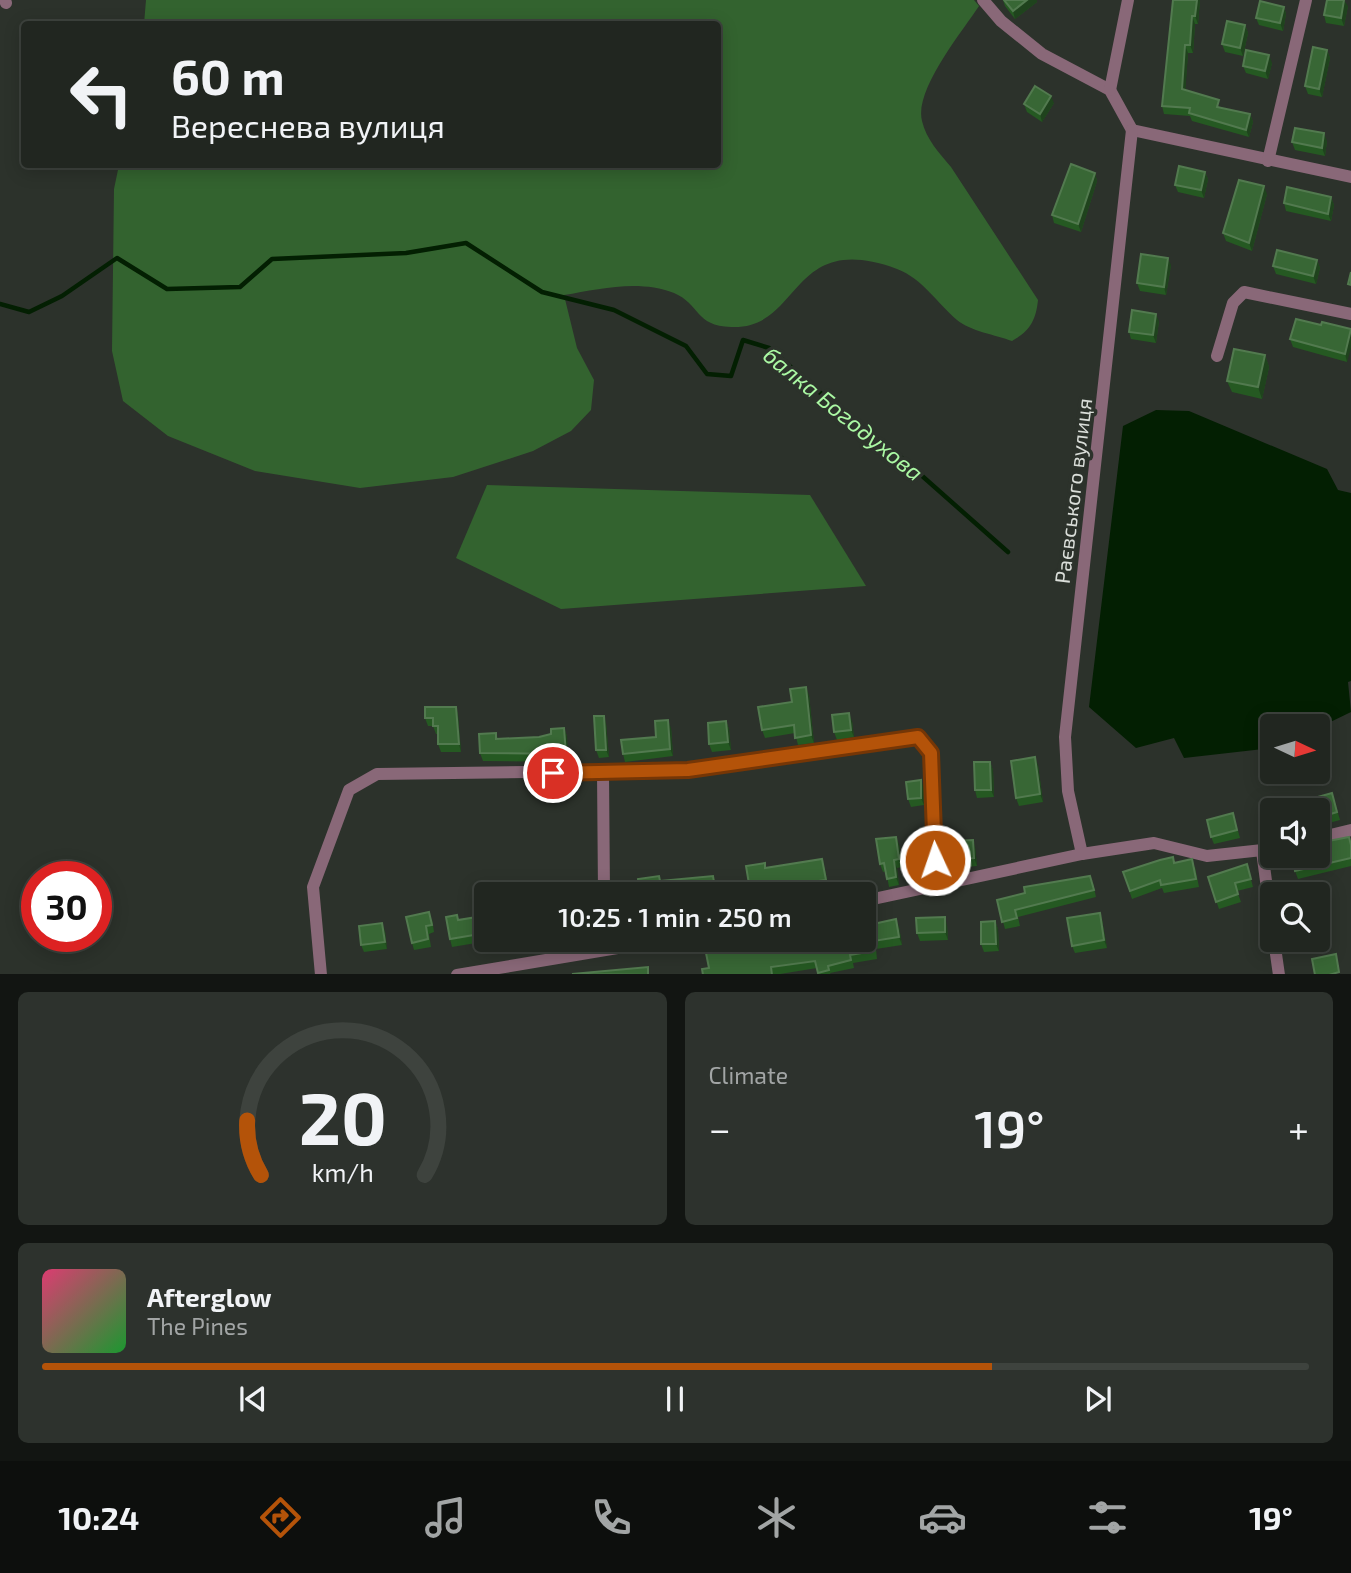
<!DOCTYPE html>
<meta charset="utf-8">
<style>
:root{--surface:#212620;--page:#2d322d;--text:#f1f3f6;--muted:#a2a5a5;--line:#3e433e;--accent:#b45309}
body{margin:0;font-family:"Exo 2",sans-serif;background:var(--page);color:var(--text);height:100vh;display:flex;flex-direction:column;font-size:26px;white-space:nowrap}
*{box-sizing:border-box;margin:0}
p{font-size:23px;color:var(--muted)}
.icon{flex:none;width:38px;height:38px;fill:none;stroke:currentColor;stroke-width:2;stroke-linecap:round;stroke-linejoin:round}
.map{position:relative;height:974px;overflow:hidden}
.side{display:flex;flex-direction:column;gap:18px;padding:18px;background:#121512;flex:1}
.side>*{flex:none}
.top-card{position:absolute;left:21px;top:21px;width:700px;height:147px;border-radius:7px;box-shadow:0 4px 18px #0003,0 0 0 2px var(--line);background:#212620;color:var(--text);overflow:hidden}
.needle{width:46px;rotate:94deg}
.tools{position:absolute;left:1260px;top:714px;display:grid;gap:14px}
.tools a{display:grid;place-items:center;width:70px;height:70px;border-radius:7px;background:var(--surface);box-shadow:0 4px 18px #0003,0 0 0 2px var(--line);font-size:35px}
.speed{position:absolute;left:21px;top:861px;display:flex;gap:14px;font-size:35px;font-weight:700;text-align:center}
.speed>*{display:grid;place-content:center;width:91px;height:91px;border-radius:50%;background:var(--surface);box-shadow:0 4px 18px #0003,0 0 0 2px var(--line);line-height:1}
.speed .limit{border:10px solid #d22;background:#fff;color:#111}
.pin{position:absolute;display:grid;place-items:center;width:60px;height:60px;color:#fff;margin:-30px;border:4px solid #fff;border-radius:50%;box-shadow:0 2px 7px #0007}
.me{position:absolute;width:77px;margin:-38px;rotate:357deg;stroke-linejoin:round;filter:drop-shadow(0 0 5px #0008)}
.turn{display:flex;align-items:center;gap:24px;height:147px;padding:0 35px;font-size:32px}
.turn .icon{width:91px;height:91px;stroke-width:2.5}
.turn b{display:block;font-size:49px;line-height:60px}
.big{font-size:52px;font-weight:600;line-height:1.1}
.side .card{flex:1;display:flex;flex-direction:column;justify-content:center;gap:10px;min-width:0;padding:0 24px;border-radius:10px;background:var(--page)}
.side .dial{align-items:center;gap:0}
.dial svg{height:182px;overflow:visible;fill:none;stroke:var(--line);stroke-width:7;stroke-linecap:round;text-anchor:middle}
.dial text{fill:var(--text);stroke:none}
.song{display:flex;align-items:center;gap:21px}
.cover{width:84px;height:84px;border-radius:10px;background:linear-gradient(135deg,hsl(340 70% 55%),hsl(130 70% 35%))}
.played{height:7px;border-radius:4px;background:linear-gradient(90deg,var(--accent) 75%,var(--line) 75%)}
.keys{display:flex;justify-content:space-around;direction:ltr}
.heat{display:flex;justify-content:space-between;align-items:center;font-size:38px;direction:ltr}
.side .tiles{flex:1;display:grid;gap:18px;grid-template-columns:1fr 1fr}
.card:last-child{grid-column:span 2}
.trip{position:absolute;left:474px;top:882px;width:402px;height:70px;border-radius:7px;background:var(--surface);box-shadow:0 4px 18px #0003,0 0 0 2px var(--line);font-weight:600;line-height:70px;text-align:center}
.dock{display:flex;height:112px;justify-content:space-around;align-items:center;background:#0d0f0d;color:var(--muted)}
.dock .icon{width:49px;height:49px}
.dock .active{color:var(--accent)}
.dock b{font-size:32px;color:var(--text)}
.map>svg:first-child{display:block}
.green{fill:#33632f}
.water{fill:#031f02}
.lines{fill:none;stroke-linecap:round;stroke-linejoin:round}
.stream{stroke:#031f02;stroke-width:4.5}
.street{stroke:#896878;stroke-width:12}
.wall{fill:#255922}
.shaded-wall{fill:#1f431d}
.building{fill:#386735;stroke:#527a4f;stroke-width:2}
.route-casing{stroke:#753606;stroke-width:18}
.route{stroke:#b45309;stroke-width:12}
.labels{text-anchor:middle;stroke-width:7;stroke-linejoin:round;paint-order:stroke}
.street-label{font-size:21px;fill:#daded9;stroke:#2c322b}
.water-label{font-size:23px;font-style:italic;fill:#abf9a4;stroke:#2c322b}
</style>
<div class="map">
<svg width="1351" height="975" viewBox="0 0 1351 975">
<rect width="100%" height="100%" fill="#2c322b"/>
<!-- green -->
<g class="green">
<path d="M146,0H974L979,6C962,32 914,90 922,121C926,139 940,154 951,167L1038,300C1036,320 1030,331 1012,341C996,335 970,331 957,320C937,303 923,279 897,269C788,229 803,330 731,327C695,326 700,304 674,293C639,279 599,289 564,295L577,348L594,380L591,410L571,431L533,451L453,477L360,488L255,471L168,436L123,401L112,351L114,189L119,165L718,164V24H144Z"/>
<path d="M487,485L810,495L866,586L561,609L456,558Z"/>
</g>
<!-- water -->
<path class="water" d="M1156,410L1189,411L1327,469L1338,490L1351,493V681L1348,682L1351,712L1318,728L1272,726V748L1184,758L1174,738L1136,748L1089,707L1123,426Z"/>
<g class="lines">
<!-- stream -->
<path class="stream" d="M0,304L29,312L62,296L117,258L167,289L240,287L272,259L406,253L466,243L542,292L614,310L686,346L707,374L731,376L743,340L769,348L849,418L903,459L1008,552"/>
<!-- street -->
<g class="street">
<path d="M5,0L6,3"/>
<path d="M983,0L1001,21L1042,54L1110,90L1132,130"/>
<path d="M1110,90L1128,0"/>
<path d="M1132,130L1351,177"/>
<path d="M1268,161L1306,0"/>
<path d="M1217,356L1233,303L1244,292L1351,314"/>
<path d="M603,772L604,894"/>
<path d="M1318,838L1351,830"/>
<path d="M1262,851L1272,926"/>
<path d="M1082,854L1068,791L1065,737L1132,130"/>
<path d="M864,901L1082,854L1154,843L1207,856L1272,849"/>
<path d="M1274,940L1279,975"/>
<path d="M321,975L313,887L349,790L377,774L688,770L918,737L931,753L936,887"/>
<path d="M457,975L665,940"/>
</g>
</g>
<!-- wall -->
<g class="wall">
<path d="M1003,0H1037V2L1015,19L1005,6Z"/>
<path d="M1173,0H1200L1198,24H1195L1193,53H1188L1185,90L1222,108L1250,114L1253,122L1249,137L1192,121L1190,116L1164,114L1162,106Z"/>
<path d="M1348,6L1344,26L1326,23L1324,15Z"/>
<path d="M1284,7L1286,14L1283,31L1259,25L1256,18Z"/>
<path d="M1245,25L1248,33L1243,56L1225,52L1222,44Z"/>
<path d="M1327,50L1330,58L1322,97L1308,94L1305,86Z"/>
<path d="M1272,63L1268,79L1246,73L1243,66Z"/>
<path d="M1054,103L1042,122L1027,112L1024,104Z"/>
<path d="M1327,141L1325,156L1295,150L1292,142Z"/>
<path d="M1205,172L1208,179L1204,198L1178,192L1175,185Z"/>
<path d="M1095,173L1097,181L1081,232L1054,223L1052,215Z"/>
<path d="M1267,194L1252,251L1226,241L1223,233Z"/>
<path d="M1331,197L1334,205L1331,221L1286,211L1284,203Z"/>
<path d="M1317,260L1320,268L1316,284L1276,274L1273,266Z"/>
<path d="M1171,265L1166,295L1140,291L1137,283Z"/>
<path d="M1159,321L1156,343L1131,339L1129,332Z"/>
<path d="M1321,325L1351,329L1347,362L1293,347L1290,339Z"/>
<path d="M1265,355L1269,367L1262,399L1232,392L1227,381Z"/>
<path d="M809,695L814,743L798,745L795,733L765,738L762,730L792,702Z"/>
<path d="M456,707L458,715L461,752H441L438,744V734H436L433,726H428L425,718Z"/>
<path d="M726,721L729,729L731,750L712,752L709,744Z"/>
<path d="M852,721L854,737L837,740L834,732Z"/>
<path d="M606,723L609,757L599,758L596,750Z"/>
<path d="M564,728L567,736L568,762L483,761L480,753L496,733L498,739L539,737L551,734Z"/>
<path d="M671,728L673,756L625,762L623,754L656,737Z"/>
<path d="M990,762L993,770L994,797L977,798L975,790Z"/>
<path d="M1038,765L1043,802L1019,806L1016,798Z"/>
<path d="M924,788V805L911,807L908,799Z"/>
<path d="M1332,793L1340,820L1318,826V810Z"/>
<path d="M1233,813L1240,838L1214,844L1211,837Z"/>
<path d="M1349,837L1351,842V866L1298,879L1295,871Z"/>
<path d="M899,844L902,867L897,868L899,885L889,887L886,871L883,872L880,864Z"/>
<path d="M975,847L977,866L956,868L953,860Z"/>
<path d="M1173,857L1175,862L1195,867L1199,887L1164,893L1162,888L1132,899L1123,872Z"/>
<path d="M765,863L766,868L824,866L829,888L778,894H751L750,890Z"/>
<path d="M1247,864L1253,887L1237,891L1241,902L1219,909L1208,877Z"/>
<path d="M1093,883L1096,897L1018,917L1020,926L1005,929L997,900Z"/>
<path d="M1100,913L1102,920L1107,948L1075,953L1072,946Z"/>
<path d="M432,919L434,932L429,934L431,947L414,950L412,943Z"/>
<path d="M459,919L479,924L482,942L452,947L450,939Z"/>
<path d="M995,921L998,929L999,951L984,952L981,944Z"/>
<path d="M947,925L948,940L920,941L917,933Z"/>
<path d="M899,927L902,945L876,949L877,959L853,963L854,968L830,973L831,975H819L817,968L774,975L709,968L790,942Z"/>
<path d="M385,931L387,949L364,952L361,945Z"/>
</g>
<!-- shaded-wall -->
<g class="shaded-wall">
<path d="M1027,0H1037V2L1015,19L1013,11Z"/>
<path d="M1197,0H1200L1198,24L1195,16Z"/>
<path d="M1344,0L1348,6L1344,26L1341,18Z"/>
<path d="M1284,7L1286,14L1283,31L1280,23Z"/>
<path d="M1192,16L1195,24L1193,53L1190,45Z"/>
<path d="M1245,25L1248,33L1243,56L1240,48Z"/>
<path d="M1185,45L1188,53L1185,97L1182,89Z"/>
<path d="M1327,50L1330,58L1322,97L1319,89Z"/>
<path d="M1269,55L1272,63L1268,79L1265,71Z"/>
<path d="M1051,96L1054,103L1042,122L1040,114Z"/>
<path d="M1250,114L1253,122L1249,137L1246,130Z"/>
<path d="M1324,133L1327,141L1325,156L1322,148Z"/>
<path d="M1205,172L1208,179L1204,198L1201,190Z"/>
<path d="M1095,173L1097,181L1081,232L1078,224Z"/>
<path d="M1264,186L1267,194L1252,251L1249,243Z"/>
<path d="M1331,197L1334,205L1331,221L1328,214Z"/>
<path d="M1168,258L1171,265L1166,295L1164,287Z"/>
<path d="M1317,260L1320,268L1316,284L1313,276Z"/>
<path d="M1156,314L1159,321L1156,343L1153,335Z"/>
<path d="M1351,329V348L1347,362L1345,354Z"/>
<path d="M1265,355L1269,367L1262,399L1258,387Z"/>
<path d="M806,687L809,695L814,743L811,735Z"/>
<path d="M456,707L458,715L461,752L459,744Z"/>
<path d="M849,713L852,721L854,737L851,730Z"/>
<path d="M604,716L606,723L609,757L606,750Z"/>
<path d="M668,720L671,728L673,756L670,749Z"/>
<path d="M726,721L729,729L731,750L728,742Z"/>
<path d="M564,728L567,736L568,762L566,754Z"/>
<path d="M1035,757L1038,765L1043,802L1040,794Z"/>
<path d="M990,762L993,770L994,797L991,790Z"/>
<path d="M921,780L924,788V805L921,798Z"/>
<path d="M896,837L899,844L902,867L899,859Z"/>
<path d="M973,840L975,847L977,866L974,858Z"/>
<path d="M822,859L824,866L829,888L826,880Z"/>
<path d="M894,860L897,868L899,885L896,877Z"/>
<path d="M1100,913L1102,920L1107,948L1104,940Z"/>
<path d="M945,917L947,925L948,940L945,932Z"/>
<path d="M896,919L899,927L902,945L899,937Z"/>
<path d="M995,921L998,929L999,951L996,944Z"/>
<path d="M382,923L385,931L387,949L385,942Z"/>
</g>
<!-- building -->
<g class="building">
<path d="M1004,0H1027L1013,11Z"/>
<path d="M1173,0H1197L1195,16H1192L1190,45H1185L1182,89L1219,100L1217,107L1250,114L1246,130L1189,113L1190,108L1162,106Z"/>
<path d="M1327,0H1344L1341,18L1324,15Z"/>
<path d="M1260,1L1284,7L1280,23L1256,18Z"/>
<path d="M1227,21L1245,25L1240,48L1222,44Z"/>
<path d="M1313,47L1327,50L1319,89L1305,86Z"/>
<path d="M1246,50L1269,55L1265,71L1243,66Z"/>
<path d="M1035,86L1051,96L1040,114L1024,104Z"/>
<path d="M1295,128L1324,133L1322,148L1292,142Z"/>
<path d="M1071,164L1095,173L1078,224L1052,215Z"/>
<path d="M1179,166L1205,172L1201,190L1175,185Z"/>
<path d="M1239,180L1264,186L1249,243L1223,233Z"/>
<path d="M1287,187L1331,197L1328,214L1284,203Z"/>
<path d="M1277,250L1317,260L1313,276L1273,266Z"/>
<path d="M1141,254L1168,258L1164,287L1137,283Z"/>
<path d="M1351,272V285L1348,284Z"/>
<path d="M1132,310L1156,314L1153,335L1129,332Z"/>
<path d="M1296,319L1321,325L1322,322L1351,329L1345,354L1290,339Z"/>
<path d="M1234,349L1265,355L1258,387L1227,381Z"/>
<path d="M806,687L811,735L795,738L794,725L762,730L758,707L792,702L790,689Z"/>
<path d="M425,707H456L459,744H438V726H433V718H425Z"/>
<path d="M849,713L851,730L834,732L832,715Z"/>
<path d="M594,716H604L606,750H596Z"/>
<path d="M668,720L670,749L623,754L621,740L656,737L655,721Z"/>
<path d="M726,721L728,742L709,744L708,723Z"/>
<path d="M564,728L566,754L480,753L479,734L496,733V739L539,737L551,734V729Z"/>
<path d="M1035,757L1040,794L1016,798L1011,761Z"/>
<path d="M974,762H990L991,790H975Z"/>
<path d="M921,780V798L908,799L906,782Z"/>
<path d="M1332,793L1337,812L1318,818V810H1302L1300,802Z"/>
<path d="M1233,813L1237,830L1211,837L1207,820Z"/>
<path d="M896,837L899,859L894,860L896,877L887,879L884,863L880,864L876,839Z"/>
<path d="M1349,837L1351,845V858L1295,871L1293,856H1318V843Z"/>
<path d="M973,840L974,858L953,860L951,841Z"/>
<path d="M1173,857L1174,863L1192,859L1196,879L1161,885L1160,880L1130,891L1123,872L1160,860Z"/>
<path d="M822,859L826,880L750,890L746,866L765,863V868Z"/>
<path d="M1247,864L1251,879L1235,883L1238,894L1216,902L1208,877Z"/>
<path d="M659,876L660,881L713,876L716,894H640L638,879Z"/>
<path d="M1090,876L1094,890L1015,910L1017,918L1002,922L997,900L1025,893L1024,887Z"/>
<path d="M429,912L432,925L426,926L428,939L412,943L406,917Z"/>
<path d="M1100,913L1104,940L1072,946L1067,918Z"/>
<path d="M457,915L458,920L477,917L480,934L450,939L446,917Z"/>
<path d="M945,917V932L917,933L916,918Z"/>
<path d="M896,919L899,937L873,941L874,951L850,955L851,960L828,966L829,970L818,973L815,961L771,967L772,975H703L702,969L709,968L706,953L780,940H789V942L801,940H864V926Z"/>
<path d="M995,921L996,944H981V922Z"/>
<path d="M382,923L385,942L361,945L359,926Z"/>
<path d="M1336,954L1339,972L1329,975H1315L1312,959Z"/>
<path d="M648,967V975L572,974Z"/>
</g>
<g class="lines">
<!-- route casing -->
<g class="route-casing">
<path id="route" d="M553,773L688,770L918,737L931,753L935,860"/>
</g>
<!-- route -->
<use href="#route" class="route"/>
</g>
<g class="labels">
<!-- street labels -->
<g class="street-label">
<text transform="translate(1074 491) rotate(-83)" y="7">Раєвського вулиця</text>
</g>
<!-- water labels -->
<g class="water-label">
<text transform="translate(843 414) rotate(39)" y="8">балка Богодухова</text>
</g>
</g>
</svg>
<div class="tools">
<a><svg class="needle" viewBox="-14 -14 28 28"><path d="M0-13l5 13h-10z" fill="#e53935"/><path d="M0 13l5-13h-10z" fill="#a2a5a5"/></svg></a>
<a><svg class="icon" aria-label="sound" viewBox="0 0 24 24"><path d="M4 9h4l5-4v14l-5-4H4zM17 9q2 3 0 6"/></svg></a>
<a><svg class="icon" aria-label="search" viewBox="0 0 24 24"><circle cx="10" cy="10" r="6"/><path d="M15 15l6 6"/></svg></a>
</div>
<div class="speed"><div class="limit">30</div></div>
<div class="pin" style="left:553px;top:773px;background:#d93025"><svg class="icon" aria-label="arrive" viewBox="0 0 24 24"><path d="M6 21V4h12l-3 4 3 4H6"/></svg></div>
<svg class="me" style="left:935px;top:860px" viewBox="-20 -20 40 40"><circle r="17" fill="#b45309" stroke="#fff" stroke-width="3"/><path d="M0-11L8 9 0 5-8 9z" fill="#fff"/></svg>
<div class="trip">10:25 · 1 min · 250 m</div>
<div class="top-card">
<div class="turn"><svg class="icon" aria-label="left" viewBox="0 0 24 24"><path d="M17 20v-9H6M10 6l-5 5 5 5"/></svg><div><b>60 m</b>Вереснева вулиця</div></div>
</div>
</div>
<section class="side">
<div class="tiles">
<div class="card dial"><svg viewBox="0 0 100 80">
<path d="M14 69A42 42 0 1 1 86 69"/>
<path d="M14 69A42 42 0 0 1 8 45" stroke="#b45309"/>
<text x="50" y="56" font-size="32" font-weight="700">20</text>
<text x="50" y="72" font-size="11">km/h</text>
</svg></div>
<div class="card"><p>Climate</p>
<div class="heat"><a>−</a><b class="big">19°</b><a>+</a></div>
</div>
<div class="card">
<div class="song"><i class="cover"></i><div><b>Afterglow</b><p>The Pines</p></div></div>
<div class="played"></div>
<div class="keys"><svg class="icon" aria-label="previous" viewBox="0 0 24 24"><path d="M18 5L8 12l10 7zM5 5v14"/></svg><svg class="icon" aria-label="pause" viewBox="0 0 24 24"><path d="M8 5v14M16 5v14"/></svg><svg class="icon" aria-label="next" viewBox="0 0 24 24"><path d="M6 5l10 7-10 7zM19 5v14"/></svg></div>
</div>
</div>
</section>
<nav class="dock">
<b>10:24</b>
<svg class="icon active" aria-label="directions" viewBox="0 0 24 24"><path d="M12 3l9 9-9 9-9-9zM9 14v-3h6M13 9l2 2-2 2"/></svg>
<svg class="icon" aria-label="music" viewBox="0 0 24 24"><path d="M9 18V5l10-2v13"/><circle cx="6" cy="18" r="3"/><circle cx="16" cy="16" r="3"/></svg>
<svg class="icon" aria-label="phone" viewBox="0 0 24 24"><path d="M5 4h4l2 5-3 2q2 4 5 5l2-3 5 2v4C11 20 4 13 5 4z"/></svg>
<svg class="icon" aria-label="climate" viewBox="0 0 24 24"><path d="M12 3v18M4 7l16 10M4 17L20 7"/></svg>
<svg class="icon" aria-label="car" viewBox="0 0 24 24"><path d="M5 17H2v-5l4-1 3-4h7l3 4 3 1v5h-3M9 17h6M6 11h13"/><circle cx="7" cy="17" r="2"/><circle cx="17" cy="17" r="2"/></svg>
<svg class="icon" aria-label="filters" viewBox="0 0 24 24"><path d="M4 7h16M4 17h16"/><circle cx="9" cy="7" r="2"/><circle cx="15" cy="17" r="2"/></svg>
<b>19°</b>
</nav>
